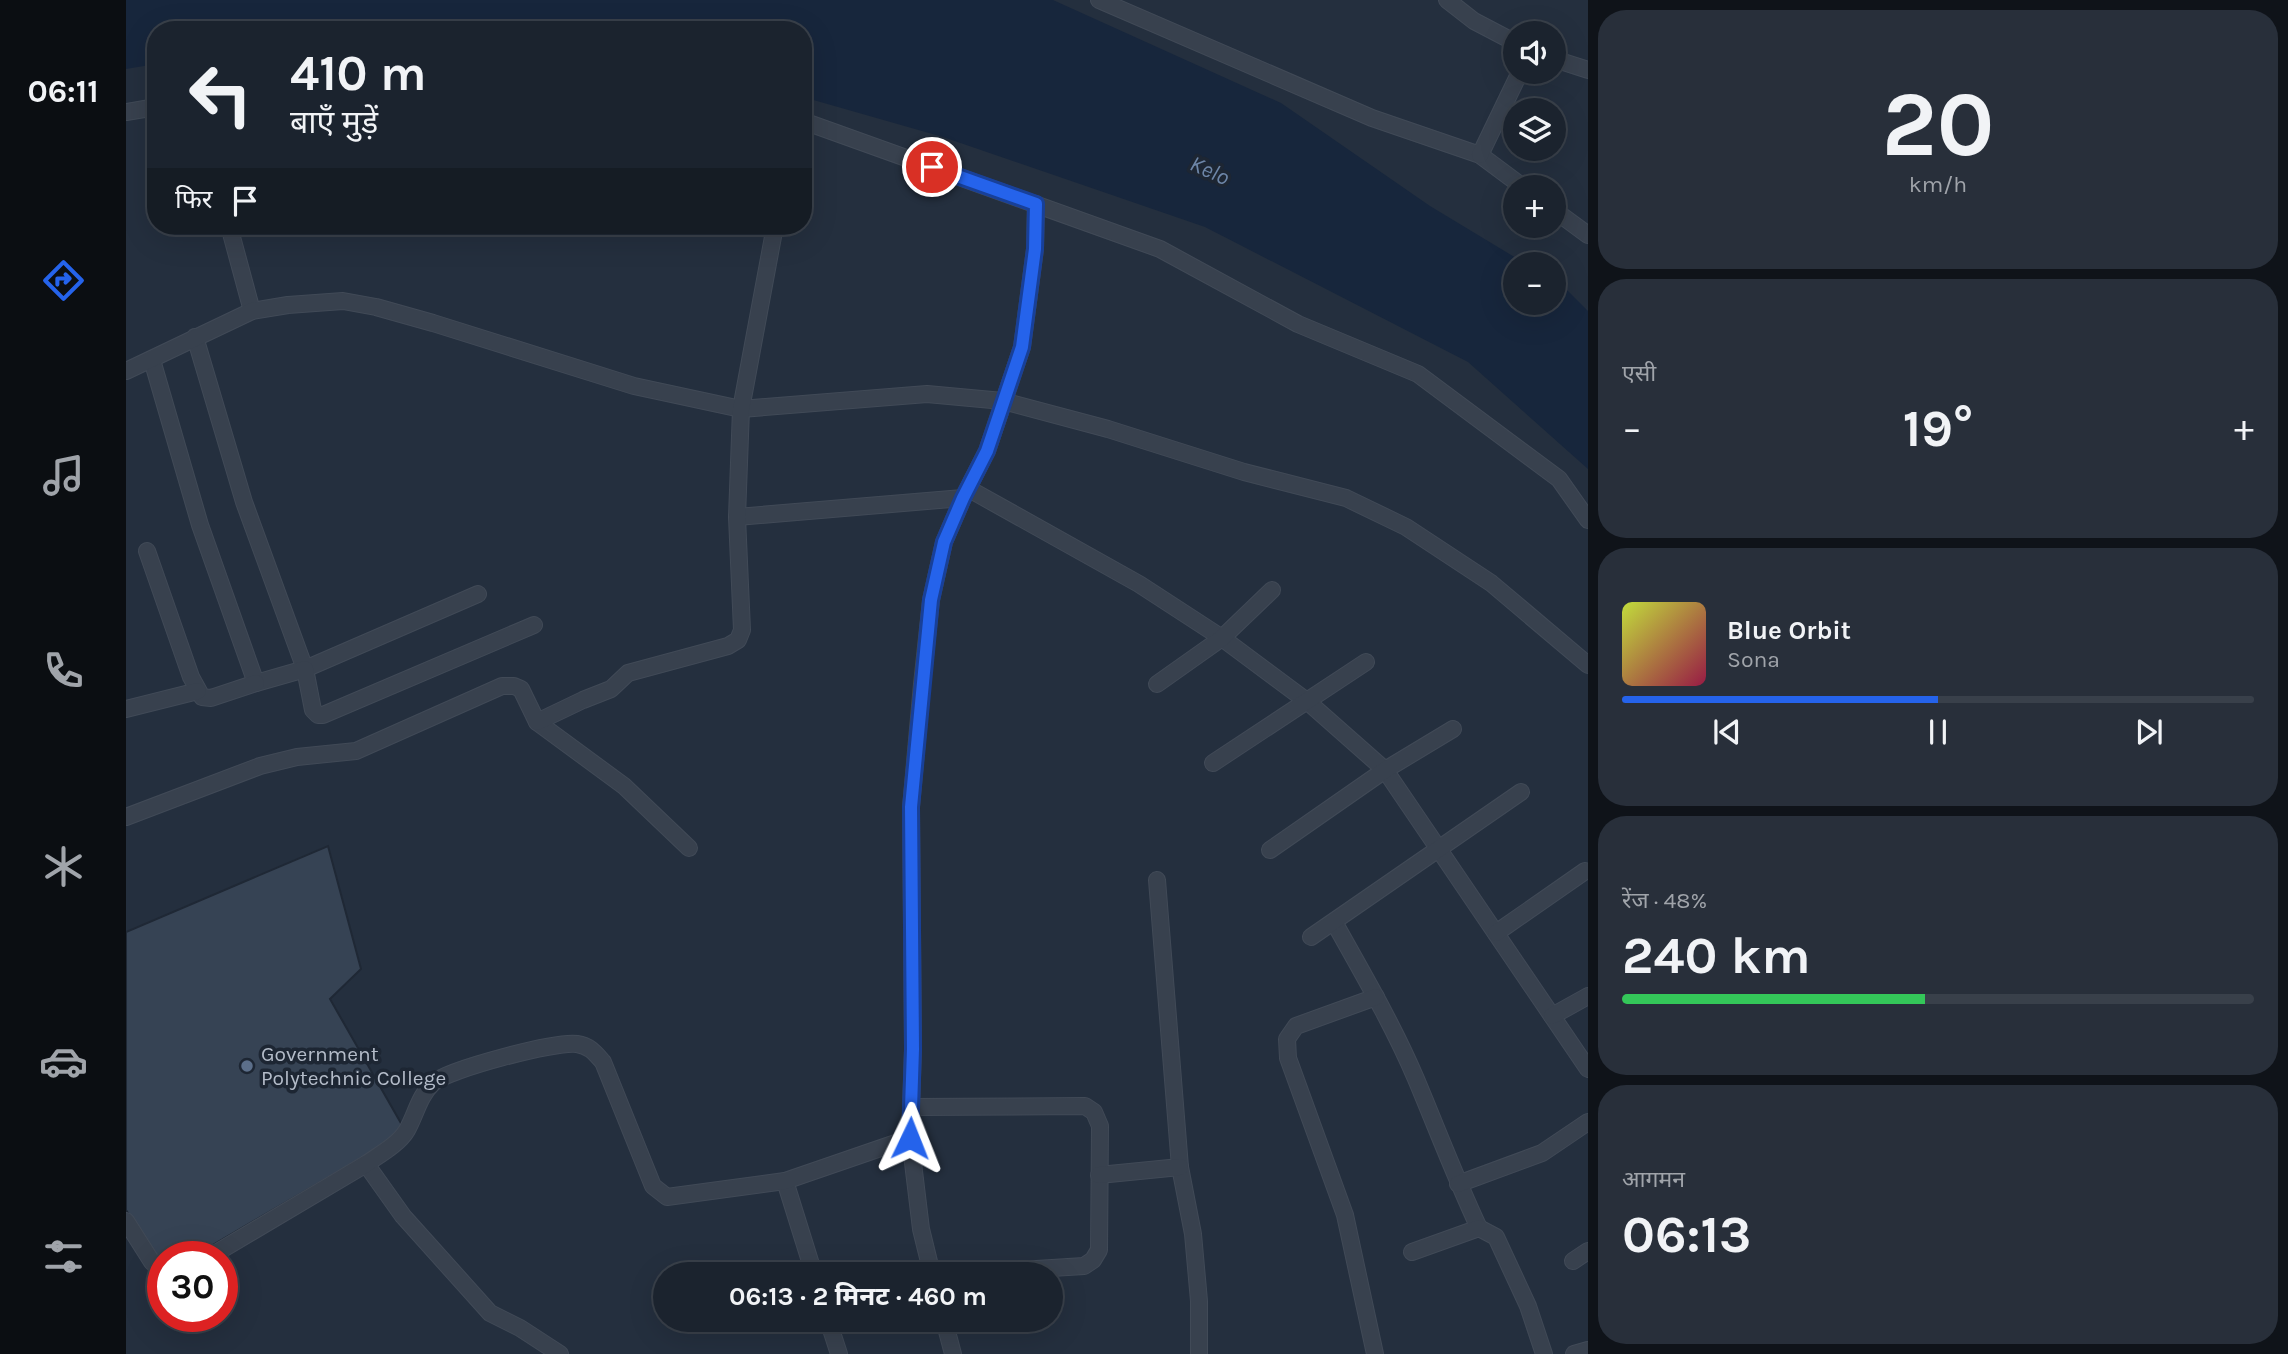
<!DOCTYPE html>
<html lang="hi">
<meta charset="utf-8">
<style>
:root{--surface:#1b232e;--page:#282f3a;--text:#f1f3f6;--muted:#a0a4aa;--line:#39404a;--accent:#2563eb}
body{margin:0;font-family:Karla,"Noto Sans Devanagari",sans-serif;background:var(--page);color:var(--text);height:100vh;display:flex;flex-direction:column;font-size:26px;white-space:nowrap}
*{box-sizing:border-box;margin:0}
p{font-size:23px;color:var(--muted)}
.icon{flex:none;width:38px;height:38px;fill:none;stroke:currentColor;stroke-width:2;stroke-linecap:round;stroke-linejoin:round}
.map{position:relative;flex:1;overflow:hidden}
.panel{display:flex;flex-direction:column;gap:10px;padding:10px;background:#0f1319;width:700px}
.panel>*{flex:none}
.banner{position:absolute;left:21px;top:21px;width:665px;height:214px;border-radius:28px;box-shadow:0 7px 28px #0002,0 0 0 2px var(--line);background:#1b232e;color:var(--text);overflow:hidden}
.controls{position:absolute;left:1377px;top:21px;display:grid;gap:14px}
.controls a{display:grid;place-items:center;width:63px;height:63px;border-radius:50%;background:var(--surface);box-shadow:0 7px 28px #0002,0 0 0 2px var(--line);font-size:35px}
.speed{position:absolute;left:21px;top:1241px;display:flex;gap:14px;font-size:35px;font-weight:700;text-align:center}
.speed>*{display:grid;place-content:center;width:91px;height:91px;border-radius:50%;background:var(--surface);box-shadow:0 7px 28px #0002,0 0 0 2px var(--line);line-height:1}
.speed .limit{border:10px solid #d22;background:#fff;color:#111}
.pin{position:absolute;display:grid;place-items:center;width:60px;height:60px;color:#fff;margin:-30px;border:4px solid #fff;border-radius:50%;box-shadow:0 2px 7px #0007}
.me{position:absolute;width:77px;margin:-38px;rotate:2deg;stroke-linejoin:round;filter:drop-shadow(0 0 5px #0008)}
.turn{display:flex;align-items:center;gap:24px;height:147px;padding:0 28px;font-size:32px}
.turn .icon{width:91px;height:91px;stroke-width:2.5}
.turn b{display:block;font-size:49px;line-height:60px}
.then{display:flex;align-items:center;height:66px;padding:0 28px;background:#0003;gap:14px;font-size:26px}
.big{font-size:52px;font-weight:700;line-height:1.1}
.panel .widget{flex:1;display:flex;flex-direction:column;justify-content:center;gap:10px;min-width:0;padding:0 24px;border-radius:28px;background:var(--page)}
.panel .dial{align-items:center;gap:0}
.dial b{font-size:91px;line-height:1}
.song{display:flex;align-items:center;gap:21px}
.cover{width:84px;height:84px;border-radius:10px;background:linear-gradient(135deg,hsl(70 70% 55%),hsl(340 70% 35%))}
.played{height:7px;border-radius:4px;background:linear-gradient(90deg,var(--accent) 50%,var(--line) 50%)}
.keys{display:flex;justify-content:space-around;direction:ltr}
.heat{display:flex;justify-content:space-between;align-items:center;font-size:38px;direction:ltr}
.charge{height:10px;border-radius:5px;background:linear-gradient(90deg,#34c759 48%,var(--line) 0)}
.trip{position:absolute;left:527px;top:1262px;width:410px;height:70px;border-radius:35px;background:var(--surface);box-shadow:0 7px 28px #0002,0 0 0 2px var(--line);font-weight:700;line-height:70px;text-align:center}
main{display:flex;flex:1;min-height:0}
.tab-bar{display:flex;flex-direction:column;width:126px;justify-content:space-around;align-items:center;background:#0b0e12;color:var(--muted)}
.tab-bar .icon{width:49px;height:49px}
.tab-bar .current{color:var(--accent)}
.tab-bar b{font-size:32px;color:var(--text)}
.map>svg:first-child{display:block}
.water{fill:#17263c}
.building{fill:#364354;stroke:#1f2835;stroke-width:2}
.lines{fill:none;stroke-linecap:round;stroke-linejoin:round}
.minor-casing{stroke:#414a57;stroke-width:18}
.minor{stroke:#38414e;stroke-width:16}
.route-casing{stroke:#184099;stroke-width:18}
.route{stroke:#2563eb;stroke-width:12}
.service-dot{fill:#5c6f8a;stroke:#1d2633;stroke-width:2.5}
.labels{text-anchor:middle;stroke-width:7;stroke-linejoin:round;paint-order:stroke}
.poi-label{font-size:21px;fill:#b4bcc9;stroke:#1d2633;text-anchor:start}
.water-label{font-size:23px;font-style:italic;fill:#6d86a8;stroke:#1d2633}
</style>
<main>
<nav class="tab-bar">
<b>06:11</b>
<svg class="icon current" aria-label="directions" viewBox="0 0 24 24"><path d="M12 3l9 9-9 9-9-9zM9 14v-3h6M13 9l2 2-2 2"/></svg>
<svg class="icon" aria-label="music" viewBox="0 0 24 24"><path d="M9 18V5l10-2v13"/><circle cx="6" cy="18" r="3"/><circle cx="16" cy="16" r="3"/></svg>
<svg class="icon" aria-label="phone" viewBox="0 0 24 24"><path d="M5 4h4l2 5-3 2q2 4 5 5l2-3 5 2v4C11 20 4 13 5 4z"/></svg>
<svg class="icon" aria-label="climate" viewBox="0 0 24 24"><path d="M12 3v18M4 7l16 10M4 17L20 7"/></svg>
<svg class="icon" aria-label="car" viewBox="0 0 24 24"><path d="M5 17H2v-5l4-1 3-4h7l3 4 3 1v5h-3M9 17h6M6 11h13"/><circle cx="7" cy="17" r="2"/><circle cx="17" cy="17" r="2"/></svg>
<svg class="icon" aria-label="filters" viewBox="0 0 24 24"><path d="M4 7h16M4 17h16"/><circle cx="9" cy="7" r="2"/><circle cx="15" cy="17" r="2"/></svg>
</nav>
<div class="map">
<svg width="1462" height="1354" viewBox="0 0 1462 1354">
<rect width="100%" height="100%" fill="#242f3e"/>
<!-- water -->
<path class="water" d="M0,0H927L1155,103L1304,206L1400,264H1390V303H1428V281L1437,286L1462,311V469L1342,362L1079,227L817,137L677,97V30H30V64L0,69Z"/>
<!-- building -->
<path class="building" d="M202,846L235,969L204,999L280,1132L68,1256H37V1268L0,1210V932Z"/>
<g class="lines">
<!-- minor casing -->
<g class="minor-casing">
<g id="minor">
<path d="M973,0L1246,118L1354,155L1397,187"/>
<path d="M1321,0L1348,21L1390,43"/>
<path d="M1428,59L1462,70"/>
<path d="M0,112L30,107"/>
<path d="M677,121L1034,249L1172,324L1292,374L1433,479L1462,520"/>
<path d="M1354,155L1394,72"/>
<path d="M1428,210L1462,235"/>
<path d="M103,226L126,311"/>
<path d="M69,337L118,502L179,669L352,594"/>
<path d="M26,360L74,525L130,683L179,669L187,710L192,715H197L408,625"/>
<path d="M0,371L126,311L162,305L217,301L250,307L307,323L508,386L615,409L801,394L877,401L982,429L1118,472L1220,498L1280,527L1365,583L1462,665"/>
<path d="M843,489L1013,584L1096,638L1182,702L1259,770L1462,1069"/>
<path d="M611,517L837,498"/>
<path d="M21,551L65,677L76,697L85,698L130,683"/>
<path d="M1031,684L1096,638L1146,590"/>
<path d="M0,709L72,691"/>
<path d="M411,722L498,786L563,848"/>
<path d="M1087,763L1240,662"/>
<path d="M0,817L134,766L171,757L230,751L376,686H388L395,689L411,722L457,700L485,689L502,673L602,646L612,640L616,630L611,517L615,409L649,226"/>
<path d="M1144,850L1259,770L1327,729"/>
<path d="M1031,880L1054,1167L1067,1234L1073,1301V1354"/>
<path d="M1208,922C1237,974 1267,1025 1290,1079C1311,1129 1330,1179 1353,1228"/>
<path d="M1370,933L1459,871"/>
<path d="M1185,937L1395,792"/>
<path d="M1426,1016L1462,996"/>
<path d="M785,1107L959,1106L968,1112L974,1126L973,1250L967,1260L958,1266L827,1274"/>
<path d="M240,1164L277,1216L364,1313L394,1328L434,1354"/>
<path d="M973,1175L1054,1167"/>
<path d="M659,1181L688,1274"/>
<path d="M1332,1184L1416,1153L1462,1122"/>
<path d="M0,1221L26,1262L37,1270"/>
<path d="M1286,1252L1353,1228L1370,1237L1402,1306L1418,1354"/>
<path d="M85,1256L240,1164C253,1155 273,1144 281,1130C290,1114 293,1096 307,1083C323,1069 430,1041 451,1044C464,1046 469,1053 477,1062L527,1186L541,1197L659,1181L784,1138"/>
<path d="M1447,1261L1462,1251"/>
<path d="M806,1274L795,1229L784,1138L787,1049L785,807L796,684L805,600L818,542L837,498L861,451L896,347L909,249L910,204"/>
<path d="M702,1320L713,1354"/>
<path d="M818,1320L827,1354"/>
<path d="M1249,1354L1219,1215L1162,1058L1161,1039L1170,1026L1250,997"/>
<path d="M1448,1354L1462,1350"/>
</g>
</g>
<!-- minor -->
<use href="#minor" class="minor"/>
</g>
<g class="lines">
<!-- route casing -->
<g class="route-casing">
<path id="route" d="M784,1138L787,1049L785,807L805,600L818,542L837,498L861,451L896,347L909,249L910,204L806,167"/>
</g>
<!-- route -->
<use href="#route" class="route"/>
</g>
<!-- markers -->
<circle class="service-dot" cx="121" cy="1066" r="7"/>
<g class="labels">
<!-- poi labels -->
<g class="poi-label">
<text x="135" y="1061">Government<tspan x="135" dy="24">Polytechnic College</tspan></text>
</g>
<!-- water labels -->
<g class="water-label">
<text transform="translate(1084 170) rotate(24)" y="8">Kelo</text>
</g>
</g>
</svg>
<div class="controls">
<a><svg class="icon" aria-label="sound" viewBox="0 0 24 24"><path d="M4 9h4l5-4v14l-5-4H4zM17 9q2 3 0 6"/></svg></a>
<a><svg class="icon" aria-label="layers" viewBox="0 0 24 24"><path d="M12 4l9 5-9 5-9-5zM3 14l9 5 9-5"/></svg></a>
<a>+</a>
<a>−</a>
</div>
<div class="speed"><div class="limit">30</div></div>
<div class="pin" style="left:806px;top:167px;background:#d93025"><svg class="icon" aria-label="arrive" viewBox="0 0 24 24"><path d="M6 21V4h12l-3 4 3 4H6"/></svg></div>
<svg class="me" style="left:784px;top:1138px" viewBox="-20 -20 40 40"><path d="M0-17L14 15 0 8-14 15z" fill="#2563eb" stroke="#fff" stroke-width="4"/></svg>
<div class="trip">06:13 · 2 मिनट · 460 m</div>
<div class="banner">
<div class="turn"><svg class="icon" aria-label="left" viewBox="0 0 24 24"><path d="M17 20v-9H6M10 6l-5 5 5 5"/></svg><div><b>410 m</b>बाएँ मुड़ें</div></div>
<div class="then">फिर<svg class="icon" aria-label="arrive" viewBox="0 0 24 24"><path d="M6 21V4h12l-3 4 3 4H6"/></svg></div>
</div>
</div>
<section class="panel">
<div class="widget dial"><b>20</b><p>km/h</p></div>
<div class="widget"><p>एसी</p>
<div class="heat"><a>−</a><b class="big">19°</b><a>+</a></div>
</div>
<div class="widget">
<div class="song"><i class="cover"></i><div><b>Blue Orbit</b><p>Sona</p></div></div>
<div class="played"></div>
<div class="keys"><svg class="icon" aria-label="previous" viewBox="0 0 24 24"><path d="M18 5L8 12l10 7zM5 5v14"/></svg><svg class="icon" aria-label="pause" viewBox="0 0 24 24"><path d="M8 5v14M16 5v14"/></svg><svg class="icon" aria-label="next" viewBox="0 0 24 24"><path d="M6 5l10 7-10 7zM19 5v14"/></svg></div>
</div>
<div class="widget"><p>रेंज · 48%</p><b class="big">240 km</b><div class="charge"></div></div>
<div class="widget"><p>आगमन</p><b class="big">06:13</b></div>
</section>
</main>
